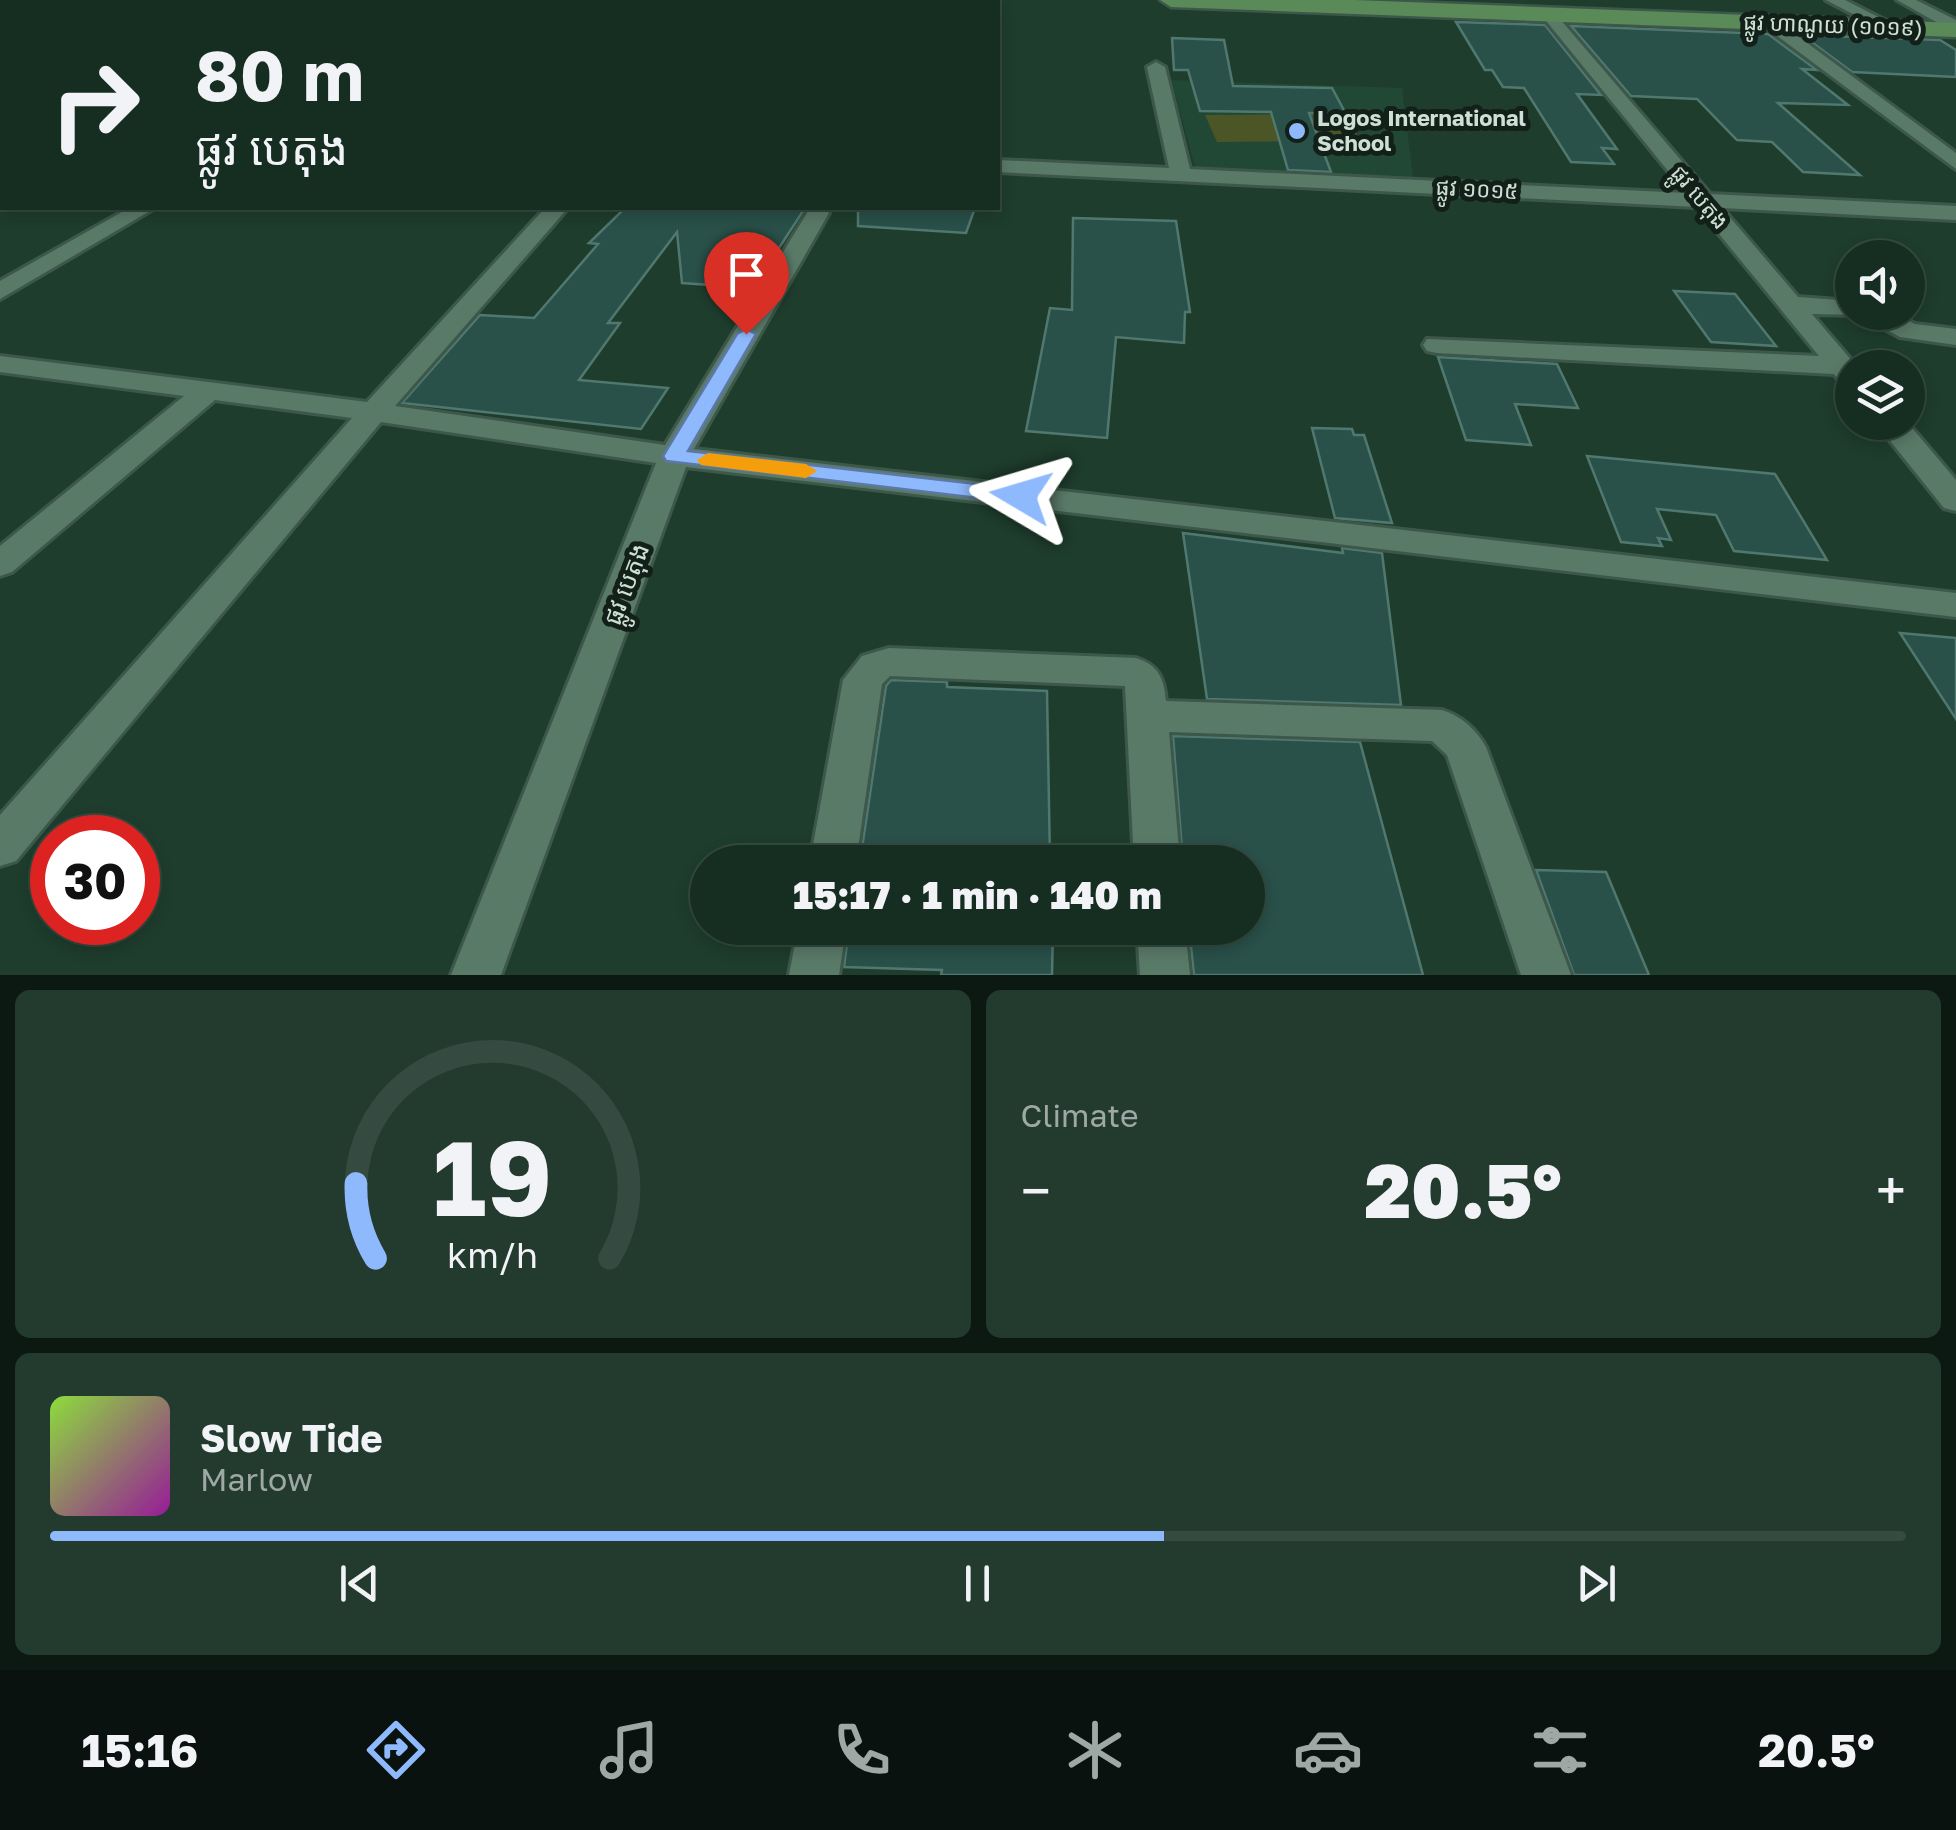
<!DOCTYPE html>
<meta charset="utf-8">
<style>
:root{--surface:#162e22;--page:#233a2f;--text:#f1f3f6;--muted:#9ea8a5;--line:#354a40;--accent:#8eb9fd}
body{margin:0;font-family:"Golos Text","Noto Sans Khmer",sans-serif;background:var(--page);color:var(--text);height:100vh;display:flex;flex-direction:column;font-size:38px;white-space:nowrap}
*{box-sizing:border-box;margin:0}
p{font-size:32px;color:var(--muted)}
.icon{flex:none;width:55px;height:55px;fill:none;stroke:currentColor;stroke-width:2;stroke-linecap:round;stroke-linejoin:round}
.map{position:relative;height:975px;overflow:hidden}
.sheet{display:flex;flex-direction:column;gap:15px;padding:15px;background:#0c1913;flex:1}
.sheet>*{flex:none}
.guide{position:absolute;left:0px;top:0px;width:1000px;height:210px;box-shadow:0 5px 15px #0003,0 0 0 2px var(--line);background:#162e22;color:var(--text);overflow:hidden}
.fabs{position:absolute;left:1835px;top:240px;display:grid;gap:20px}
.fabs a{display:grid;place-items:center;width:90px;height:90px;border-radius:50%;background:var(--surface);box-shadow:0 5px 15px #0003,0 0 0 2px var(--line);font-size:50px}
.speed{position:absolute;left:30px;top:815px;display:flex;gap:20px;font-size:50px;font-weight:700;text-align:center}
.speed>*{display:grid;place-content:center;width:130px;height:130px;border-radius:50%;background:var(--surface);box-shadow:0 5px 15px #0003,0 0 0 2px var(--line);line-height:1}
.speed .limit{border:15px solid #d22;background:#fff;color:#111}
.pin{position:absolute;display:grid;place-items:center;width:85px;height:85px;color:#fff;margin:-102px -42px;border-radius:50% 50% 50% 0;rotate:-45deg;box-shadow:0 0 10px #0007}
.pin .icon{rotate:45deg}
.me{position:absolute;width:110px;margin:-55px;rotate:277deg;stroke-linejoin:round;filter:drop-shadow(0 0 8px #0008)}
.turn{display:flex;align-items:center;gap:35px;height:210px;padding:0 30px;font-size:45px}
.turn .icon{width:130px;height:130px;stroke-width:2.5}
.turn b{display:block;font-size:70px;line-height:85px}
.big{font-size:75px;font-weight:800;line-height:1.1}
.sheet .tile{flex:1;display:flex;flex-direction:column;justify-content:center;gap:15px;min-width:0;padding:0 35px;border-radius:15px;background:var(--page)}
.sheet .dial{align-items:center;gap:0}
.dial svg{height:260px;overflow:visible;fill:none;stroke:var(--line);stroke-width:7;stroke-linecap:round;text-anchor:middle}
.dial text{fill:var(--text);stroke:none}
.song{display:flex;align-items:center;gap:30px}
.cover{width:120px;height:120px;border-radius:15px;background:linear-gradient(135deg,hsl(90 70% 55%),hsl(300 70% 35%))}
.played{height:10px;border-radius:5px;background:linear-gradient(90deg,var(--accent) 60%,var(--line) 60%)}
.keys{display:flex;justify-content:space-around;direction:ltr}
.heat{display:flex;justify-content:space-between;align-items:center;font-size:55px;direction:ltr}
.sheet .tiles{flex:1;display:grid;gap:15px;grid-template-columns:1fr 1fr}
.tile:last-child{grid-column:span 2}
.trip{position:absolute;left:690px;top:845px;width:575px;height:100px;border-radius:50px;background:var(--surface);box-shadow:0 5px 15px #0003,0 0 0 2px var(--line);font-weight:800;line-height:100px;text-align:center}
.menu{display:flex;height:160px;justify-content:space-around;align-items:center;background:#09120e;color:var(--muted)}
.menu .icon{width:70px;height:70px}
.menu .active{color:var(--accent)}
.menu b{font-size:45px;color:var(--text)}
.map>svg:first-child{display:block}
.built{fill:#214834}
.green{fill:#4b5526}
.building{fill:#295049;stroke:#50786f;stroke-width:2.5}
.lines{fill:none;stroke-linecap:round;stroke-linejoin:round}
.minor-casing{stroke:#3d584b;stroke-width:6}
.primary-casing{stroke:#3d584b;stroke-width:5}
.minor{fill:#5a7a68;fill-rule:evenodd}
.primary{fill:#5b8a59;fill-rule:evenodd}
.route{fill:#8eb9fd;stroke:#5c78a4;stroke-width:2.5}
.slow{fill:#f59e0b}
.poi-dot{fill:#8eb9fd;stroke:#132019;stroke-width:4}
.labels{text-anchor:middle;stroke-width:10;stroke-linejoin:round;paint-order:stroke}
.far-street-label{font-size:22px;fill:#cee0d5;stroke:#132019}
.far-poi-label{font-size:22px;font-weight:bold;fill:#cee0d5;stroke:#132019;text-anchor:start}
.street-label{font-size:25px;fill:#cee0d5;stroke:#132019}
</style>
<div class="map">
<svg width="1956" height="975" viewBox="0 0 1956 975">
<rect width="100%" height="100%" fill="#1e3d2d"/>
<!-- built -->
<path class="built" d="M1171,80L1402,88L1414,184L1197,174Z"/>
<!-- green -->
<path class="green" d="M1357,114V141L1217,142L1205,115Z"/>
<!-- building -->
<g class="building">
<path d="M1456,22L1545,25L1601,95L1577,94L1617,149L1602,148L1614,164L1571,162L1524,88L1503,87L1492,70H1485Z"/>
<path d="M1571,26L1768,34L1817,70L1802,69L1848,105L1778,103L1860,175L1803,172L1772,142L1737,140L1697,99L1631,96Z"/>
<path d="M1802,35L1940,40L1956,50V77L1852,72Z"/>
<path d="M1172,38L1224,40L1233,86L1332,88L1346,114L1309,113L1331,172L1288,170L1271,112L1200,111L1188,70H1174Z"/>
<path d="M625,208H805L753,288L682,283L677,232L608,323H620L579,380L668,388L641,429L402,403L480,315L534,318L598,244L589,243Z"/>
<path d="M858,208H975L966,233L858,226Z"/>
<path d="M1073,218L1176,221L1190,312H1185L1184,343L1116,337L1107,438L1026,431L1050,308L1072,310Z"/>
<path d="M1674,291L1735,294L1776,346L1711,342Z"/>
<path d="M1438,357L1557,364L1578,408L1515,404L1531,445L1466,440Z"/>
<path d="M1312,428L1352,429L1354,435H1364L1392,523L1335,518Z"/>
<path d="M1587,456L1775,474L1827,560L1734,551L1716,515L1657,509L1671,540L1658,538L1662,546L1621,542Z"/>
<path d="M1183,533L1343,553L1342,548L1382,553L1401,705L1207,699Z"/>
<path d="M1900,633L1956,638V719Z"/>
<path d="M891,680L947,682V687L1047,691L1050,862H860L886,686Z"/>
<path d="M1173,736L1360,742L1423,975H1194L1189,928H1248V862H1183Z"/>
<path d="M1536,870L1606,872L1649,975H1574Z"/>
<path d="M849,928H1053L1052,975H941L942,970L844,967Z"/>
</g>
<g class="lines">
<!-- minor casing -->
<g class="minor-casing">
<g id="minor">
<path d="M1826,0H1845L1886,21L1872,24Z"/>
<path d="M1897,0H1916L1956,20V27H1945Z"/>
<path d="M1548,9L1553,11L1710,194L1956,206V220L1722,208L1798,297L1852,301V312H1892L1915,324L1956,329V345L1900,337L1859,315L1812,314L1858,368H1852V387L1842,384L1834,374L1437,353L1427,351L1423,345L1427,339L1819,356L1697,207L998,172V160L1169,168L1147,67L1156,62L1165,67L1190,169L1686,193L1543,17L1540,14Z"/>
<path d="M2,17V27L0,28V18Z"/>
<path d="M1764,20H1776L1956,153V169L1764,26Z"/>
<path d="M129,208H155L0,299V281Z"/>
<path d="M545,208H568L395,406L665,445L807,213L810,208H823L829,213L694,449L1956,593V617L686,467L501,975H451L656,463L381,422L16,861L0,866V815L352,418L215,400L12,572L0,576V546L184,396L0,372V356L367,402Z"/>
<path d="M1875,422H1907L1956,480V511L1944,508Z"/>
<path d="M889,648L1136,658C1159,665 1164,679 1166,701L1442,710C1461,716 1476,729 1486,747L1571,975H1521L1447,755L1432,741L1169,732L1180,862H1134L1125,686L890,676L882,684L856,862H810L843,680L862,656Z"/>
<path d="M798,928H846L839,975H789Z"/>
<path d="M1137,928H1185L1190,975H1140Z"/>
</g>
</g>
<!-- primary casing -->
<g class="primary-casing">
<path id="primary" d="M1160,0H1354L1956,23V37L1171,7Z"/>
</g>
<!-- minor -->
<use href="#minor" class="minor"/>
<!-- primary -->
<use href="#primary" class="primary"/>
</g>
<!-- route -->
<path class="route" d="M746,329L756,334L688,451L1021,489L1032,496L1021,503L666,461L663,456L737,334Z"/>
<!-- slow -->
<path class="slow" d="M708,453L806,464L817,471L806,478L701,465L697,460Z"/>
<!-- markers -->
<circle class="poi-dot" cx="1297" cy="131" r="10"/>
<g class="labels">
<!-- far-street labels -->
<g class="far-street-label">
<text transform="translate(1833 25) rotate(2)" y="8">ផ្លូវ ហាណូយ (១០១៩)</text>
<text transform="translate(1477 189) rotate(3)" y="8">ផ្លូវ ១០១៥</text>
<text transform="translate(1700 197) rotate(50)" y="8">ផ្លូវ បេតុង</text>
</g>
<!-- far-poi labels -->
<g class="far-poi-label">
<text x="1317" y="126">Logos International<tspan x="1317" dy="25">School</tspan></text>
</g>
<!-- street labels -->
<g class="street-label">
<text transform="translate(626 584) rotate(-69)" y="9">ផ្លូវ បេតុង</text>
</g>
</g>
</svg>
<div class="fabs">
<a><svg class="icon" aria-label="sound" viewBox="0 0 24 24"><path d="M4 9h4l5-4v14l-5-4H4zM17 9q2 3 0 6"/></svg></a>
<a><svg class="icon" aria-label="layers" viewBox="0 0 24 24"><path d="M12 4l9 5-9 5-9-5zM3 14l9 5 9-5"/></svg></a>
</div>
<div class="speed"><div class="limit">30</div></div>
<div class="pin" style="left:746px;top:334px;background:#d93025"><svg class="icon" aria-label="arrive" viewBox="0 0 24 24"><path d="M6 21V4h12l-3 4 3 4H6"/></svg></div>
<svg class="me" style="left:1021px;top:496px" viewBox="-20 -20 40 40"><path d="M0-17L14 15 0 8-14 15z" fill="#8eb9fd" stroke="#fff" stroke-width="4"/></svg>
<div class="trip">15:17 · 1 min · 140 m</div>
<div class="guide">
<div class="turn"><svg class="icon" aria-label="right" viewBox="0 0 24 24"><path d="M7 20v-9h11M14 6l5 5-5 5"/></svg><div><b>80 m</b>ផ្លូវ បេតុង</div></div>
</div>
</div>
<section class="sheet">
<div class="tiles">
<div class="tile dial"><svg viewBox="0 0 100 80">
<path d="M14 69A42 42 0 1 1 86 69"/>
<path d="M14 69A42 42 0 0 1 8 46" stroke="#8eb9fd"/>
<text x="50" y="56" font-size="32" font-weight="700">19</text>
<text x="50" y="72" font-size="11">km/h</text>
</svg></div>
<div class="tile"><p>Climate</p>
<div class="heat"><a>−</a><b class="big">20.5°</b><a>+</a></div>
</div>
<div class="tile">
<div class="song"><i class="cover"></i><div><b>Slow Tide</b><p>Marlow</p></div></div>
<div class="played"></div>
<div class="keys"><svg class="icon" aria-label="previous" viewBox="0 0 24 24"><path d="M18 5L8 12l10 7zM5 5v14"/></svg><svg class="icon" aria-label="pause" viewBox="0 0 24 24"><path d="M8 5v14M16 5v14"/></svg><svg class="icon" aria-label="next" viewBox="0 0 24 24"><path d="M6 5l10 7-10 7zM19 5v14"/></svg></div>
</div>
</div>
</section>
<nav class="menu">
<b>15:16</b>
<svg class="icon active" aria-label="directions" viewBox="0 0 24 24"><path d="M12 3l9 9-9 9-9-9zM9 14v-3h6M13 9l2 2-2 2"/></svg>
<svg class="icon" aria-label="music" viewBox="0 0 24 24"><path d="M9 18V5l10-2v13"/><circle cx="6" cy="18" r="3"/><circle cx="16" cy="16" r="3"/></svg>
<svg class="icon" aria-label="phone" viewBox="0 0 24 24"><path d="M5 4h4l2 5-3 2q2 4 5 5l2-3 5 2v4C11 20 4 13 5 4z"/></svg>
<svg class="icon" aria-label="climate" viewBox="0 0 24 24"><path d="M12 3v18M4 7l16 10M4 17L20 7"/></svg>
<svg class="icon" aria-label="car" viewBox="0 0 24 24"><path d="M5 17H2v-5l4-1 3-4h7l3 4 3 1v5h-3M9 17h6M6 11h13"/><circle cx="7" cy="17" r="2"/><circle cx="17" cy="17" r="2"/></svg>
<svg class="icon" aria-label="filters" viewBox="0 0 24 24"><path d="M4 7h16M4 17h16"/><circle cx="9" cy="7" r="2"/><circle cx="15" cy="17" r="2"/></svg>
<b>20.5°</b>
</nav>
